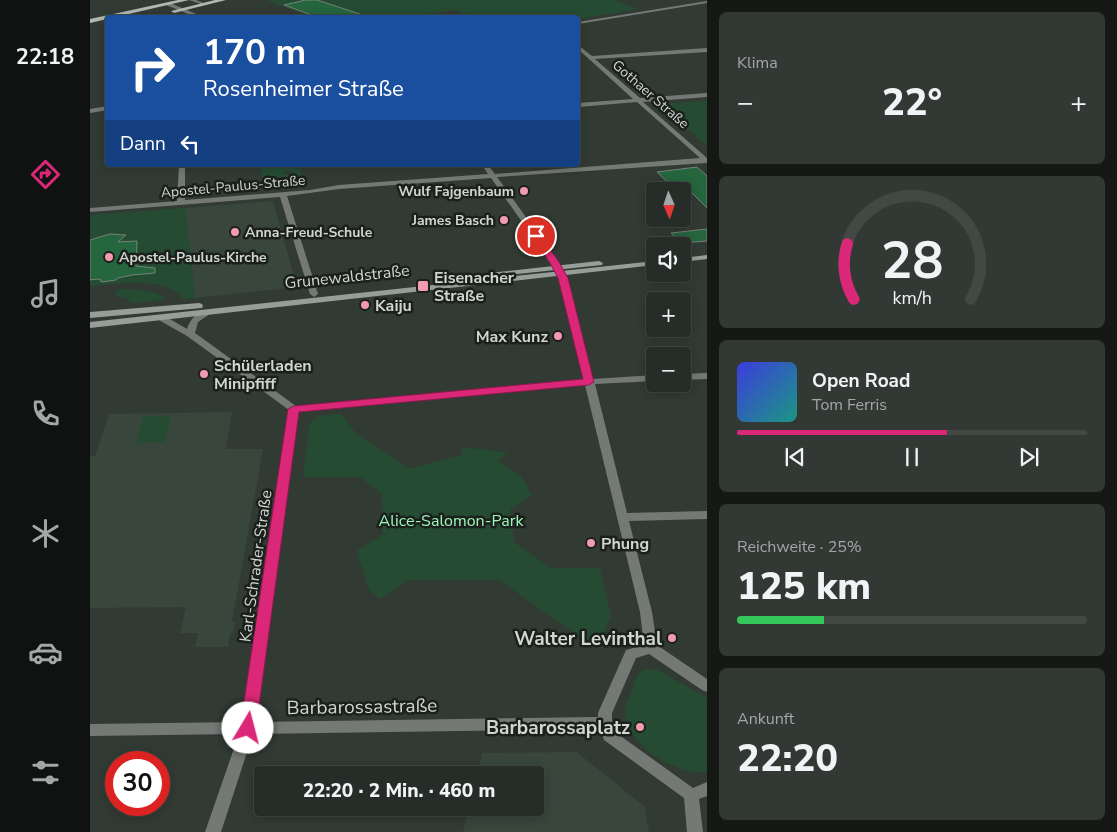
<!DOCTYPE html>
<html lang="de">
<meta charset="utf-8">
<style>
:root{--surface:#262c27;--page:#323833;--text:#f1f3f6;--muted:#a4a7a7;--line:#424844;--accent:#db2777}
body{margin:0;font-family:"Nunito Sans",sans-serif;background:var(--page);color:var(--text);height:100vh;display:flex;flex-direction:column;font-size:19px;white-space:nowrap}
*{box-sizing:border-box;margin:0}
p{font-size:16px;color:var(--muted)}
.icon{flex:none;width:28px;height:28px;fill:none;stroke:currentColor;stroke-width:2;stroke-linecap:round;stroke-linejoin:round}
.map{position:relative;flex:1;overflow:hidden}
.panel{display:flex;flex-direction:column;gap:12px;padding:12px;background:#151815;width:410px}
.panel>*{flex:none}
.guide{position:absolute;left:15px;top:15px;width:475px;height:152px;border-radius:5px;box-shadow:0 2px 12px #0003,0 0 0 1px var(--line);background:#1a4fa0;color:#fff;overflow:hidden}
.needle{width:32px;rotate:177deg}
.tools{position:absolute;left:556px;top:182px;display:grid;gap:10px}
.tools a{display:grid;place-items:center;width:45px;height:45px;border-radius:5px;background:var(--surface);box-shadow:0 2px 12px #0003,0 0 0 1px var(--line);font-size:25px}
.speed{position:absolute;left:15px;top:751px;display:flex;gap:10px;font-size:25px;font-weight:700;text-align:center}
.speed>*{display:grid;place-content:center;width:65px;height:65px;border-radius:50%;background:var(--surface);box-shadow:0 2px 12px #0003,0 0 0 1px var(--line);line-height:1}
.speed .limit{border:8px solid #d22;background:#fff;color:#111}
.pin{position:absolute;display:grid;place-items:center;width:42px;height:42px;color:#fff;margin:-21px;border:2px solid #fff;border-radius:50%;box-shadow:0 1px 5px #0007}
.me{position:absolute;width:55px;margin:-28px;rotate:8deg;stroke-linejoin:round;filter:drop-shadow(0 0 4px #0008)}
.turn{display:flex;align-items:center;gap:18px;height:105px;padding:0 15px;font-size:22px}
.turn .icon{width:65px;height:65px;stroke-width:2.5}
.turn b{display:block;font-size:35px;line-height:42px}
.then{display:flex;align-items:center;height:48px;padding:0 15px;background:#0003;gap:10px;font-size:19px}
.big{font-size:38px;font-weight:800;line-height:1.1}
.panel .card{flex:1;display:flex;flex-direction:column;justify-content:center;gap:8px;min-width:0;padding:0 18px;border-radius:8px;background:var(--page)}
.panel .dial{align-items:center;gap:0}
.dial svg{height:130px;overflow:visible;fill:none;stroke:var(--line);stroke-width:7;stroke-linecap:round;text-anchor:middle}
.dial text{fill:var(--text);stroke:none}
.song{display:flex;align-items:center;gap:15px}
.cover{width:60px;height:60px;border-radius:8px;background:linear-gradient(135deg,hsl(240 70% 55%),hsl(170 70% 35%))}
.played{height:5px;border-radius:2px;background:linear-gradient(90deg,var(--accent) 60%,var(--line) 60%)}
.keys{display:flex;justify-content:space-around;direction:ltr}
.heat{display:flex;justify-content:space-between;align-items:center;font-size:28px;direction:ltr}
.charge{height:8px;border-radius:4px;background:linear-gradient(90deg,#34c759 25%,var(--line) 0)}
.trip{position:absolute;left:164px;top:766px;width:290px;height:50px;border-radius:5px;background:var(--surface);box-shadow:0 2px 12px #0003,0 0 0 1px var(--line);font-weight:800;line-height:50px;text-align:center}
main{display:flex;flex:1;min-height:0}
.menu{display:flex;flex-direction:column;width:90px;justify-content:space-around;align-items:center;background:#0f1210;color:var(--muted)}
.menu .icon{width:35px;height:35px}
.menu .active{color:var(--accent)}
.menu b{font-size:22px;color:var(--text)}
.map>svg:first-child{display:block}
.built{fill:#38463c}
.green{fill:#254c33}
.building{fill:#25663e;stroke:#78817a}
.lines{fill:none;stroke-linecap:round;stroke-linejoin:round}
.street{fill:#757976;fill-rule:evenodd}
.secondary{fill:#979d98;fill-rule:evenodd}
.primary{fill:#b1b9b3;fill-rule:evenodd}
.route{fill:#db2777;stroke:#8e194d}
.poi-dot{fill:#f29ab0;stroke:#1c201d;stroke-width:2}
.labels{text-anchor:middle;stroke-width:5;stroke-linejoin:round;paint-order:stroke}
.far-street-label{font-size:14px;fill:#d1d6d2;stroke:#1c201d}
.far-poi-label{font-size:14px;font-weight:bold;fill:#d1d6d2;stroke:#1c201d;text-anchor:end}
.street-label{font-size:16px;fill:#d1d6d2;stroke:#1c201d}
.poi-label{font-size:16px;font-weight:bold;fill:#d1d6d2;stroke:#1c201d;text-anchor:start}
.park-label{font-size:16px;fill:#9cf8ba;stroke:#1c201d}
.near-poi-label{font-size:19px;font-weight:bold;fill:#d1d6d2;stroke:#1c201d;text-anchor:end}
.near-street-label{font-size:19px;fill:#d1d6d2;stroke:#1c201d}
</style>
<main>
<nav class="menu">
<b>22:18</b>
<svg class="icon active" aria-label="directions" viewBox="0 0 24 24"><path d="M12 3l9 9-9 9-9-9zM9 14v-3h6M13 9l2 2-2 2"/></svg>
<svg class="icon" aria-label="music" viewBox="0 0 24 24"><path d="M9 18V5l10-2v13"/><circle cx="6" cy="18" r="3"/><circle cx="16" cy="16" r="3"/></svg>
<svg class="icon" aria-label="phone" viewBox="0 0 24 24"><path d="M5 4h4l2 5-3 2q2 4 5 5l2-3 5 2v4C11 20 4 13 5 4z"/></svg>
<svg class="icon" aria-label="climate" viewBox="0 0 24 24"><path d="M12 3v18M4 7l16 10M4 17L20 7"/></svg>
<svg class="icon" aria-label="car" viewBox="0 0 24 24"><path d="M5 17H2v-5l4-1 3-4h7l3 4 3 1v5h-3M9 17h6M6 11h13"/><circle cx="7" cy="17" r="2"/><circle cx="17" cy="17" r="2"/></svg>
<svg class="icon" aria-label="filters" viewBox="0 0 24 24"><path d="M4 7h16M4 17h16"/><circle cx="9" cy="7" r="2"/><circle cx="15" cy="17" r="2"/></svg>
</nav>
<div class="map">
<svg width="617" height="832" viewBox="0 0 617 832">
<rect width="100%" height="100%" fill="#323a34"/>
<!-- built -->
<g class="built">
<path d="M183,201L207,287L105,298L95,208Z"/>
<path d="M142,412L136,449H173L142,622H145L143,633H140L138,647H105L108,633H90L96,607L0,608V456H5L19,414Z"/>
<path d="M487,752L555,807L559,832H373L379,808H445V775H387L392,753Z"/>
</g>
<!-- green -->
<g class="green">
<path d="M176,0H524L548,9L488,19L381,17L366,10L319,17L225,18Z"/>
<path d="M617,100V146L569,104L613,101Z"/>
<path d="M170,165H209L213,182H206L203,171H194L195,175L203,174L205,182L173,185Z"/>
<path d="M95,208L105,298L93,299C76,275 25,284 0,286V215Z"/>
<path d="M42,289L62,292L74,297L72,300L42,303L36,298L26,296L27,290Z"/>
<path d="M240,414H251L266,433L320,469L371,455L373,447L418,453L407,461L430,475L442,495L420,510L424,542L461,568H510L521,616L506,648L409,580H319L291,599L279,590L267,551L293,534L292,494L270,477H213L219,424L227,417Z"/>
<path d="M53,416H81L74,442L46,443Z"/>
<path d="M555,669L568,670L617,698V772C586,776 538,746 535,713C535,706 539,698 542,691C545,682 546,673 555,669Z"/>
</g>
<!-- building -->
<g class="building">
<path d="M216,0H227L273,15V18H230L194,5Z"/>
<path d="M607,167L617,176V208L596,187L584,188L567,172Z"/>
<path d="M617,229V241L591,243L581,233Z"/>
<path d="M20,234L36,235L28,242L47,241L46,266L65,268V273L42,275L28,278L26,280L11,282V280L7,279L0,280V240Z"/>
</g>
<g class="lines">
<!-- street -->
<g class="street">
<path d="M99,0H106L116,4L114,5Z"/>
<path d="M617,1V3L488,24V22Z"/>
<path d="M76,3H80L116,18H108L76,5Z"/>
<path d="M488,45L502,56L617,48V52L505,59L550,98L617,93V97L553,102L617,158V163L407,177L469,263L479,284L503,379L565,375V381L505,384L537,513L617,511V519L539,521L562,612L567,645L617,679V692L612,690L559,654L546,658L522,713V723L525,732L603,788L617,782V796L609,799L613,832H597L594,798L514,740L510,729L163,734L131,832H115L149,734L0,736V724L152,722L199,410L97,336L67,319L66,317L67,315H73L97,329C100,319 109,309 120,310L121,312L120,314L108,322L105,333L206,406L494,379L471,284L461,263L401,178L249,189L197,196L228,294L224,297L220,294L190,197L0,212V208L87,201L89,165H95V200L220,190L249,185L398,174L392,165H398L405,174L610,158L547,102L488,107V103L543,99L488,49ZM495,385L550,612L554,645L536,650L508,713V717L166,722L209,412Z"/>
<path d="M18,106V110L0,113V109Z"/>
<path d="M617,373V379L592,380V374Z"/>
</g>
<!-- secondary -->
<g class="secondary">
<path d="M617,255V259L592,262V258Z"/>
<path d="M509,261L513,263L512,265L399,277L395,275L399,273Z"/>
<path d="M565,261V265L0,328V322Z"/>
<path d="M109,303L112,304L113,306L112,308L0,318V312Z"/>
</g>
<!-- primary -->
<g class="primary">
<path d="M88,0H99L0,23V19Z"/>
<path d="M125,0H136L84,13L81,11Z"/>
</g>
</g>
<!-- route -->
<path class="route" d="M446,233L449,234L469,262L478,278L504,382L499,385L209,412L166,728L164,732L158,734L153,732L150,728L198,409L204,406L493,379L468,278L460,263L442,236Z"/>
<!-- markers -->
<g class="poi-dot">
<circle cx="434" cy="191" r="5"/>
<circle cx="414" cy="220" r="5"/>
<circle cx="145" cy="232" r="5"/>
<circle cx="19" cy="257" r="5"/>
<rect x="327" y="280" width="12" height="12" rx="2.5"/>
<circle cx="275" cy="305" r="5"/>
<circle cx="468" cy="336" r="5"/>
<circle cx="114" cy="374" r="5"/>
<circle cx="501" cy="543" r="5"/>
<circle cx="582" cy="638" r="5"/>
<circle cx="550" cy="727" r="5"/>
</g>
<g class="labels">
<!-- far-street labels -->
<g class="far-street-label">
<text transform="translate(561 94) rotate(41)" y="5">Gothaer Straße</text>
<text transform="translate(143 186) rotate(-5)" y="5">Apostel-Paulus-Straße</text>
</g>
<!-- far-poi labels -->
<g class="far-poi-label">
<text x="424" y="196">Wulf Fajgenbaum</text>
<text x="404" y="225">James Basch</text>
<text x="155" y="237" text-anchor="start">Anna-Freud-Schule</text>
<text x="29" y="262" text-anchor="start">Apostel-Paulus-Kirche</text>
</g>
<!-- street labels -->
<g class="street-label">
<text transform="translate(257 276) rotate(-6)" y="6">Grunewaldstraße</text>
<text transform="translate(165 566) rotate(-82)" y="6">Karl-Schrader-Straße</text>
</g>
<!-- poi labels -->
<g class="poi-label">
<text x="344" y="283">Eisenacher<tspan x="344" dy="18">Straße</tspan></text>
<text x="285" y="311">Kaiju</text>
<text x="458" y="342" text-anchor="end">Max Kunz</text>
<text x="124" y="371">Schülerladen<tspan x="124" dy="18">Minipfiff</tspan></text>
<text x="511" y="549">Phung</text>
</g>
<!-- park labels -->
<g class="park-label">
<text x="361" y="526">Alice-Salomon-Park</text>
</g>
<!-- near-poi labels -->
<g class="near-poi-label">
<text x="572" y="645">Walter Levinthal</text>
<text x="540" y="734">Barbarossaplatz</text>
</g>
<!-- near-street labels -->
<g class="near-street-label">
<text transform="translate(272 706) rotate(-1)" y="7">Barbarossastraße</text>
</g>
</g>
</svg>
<div class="tools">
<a><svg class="needle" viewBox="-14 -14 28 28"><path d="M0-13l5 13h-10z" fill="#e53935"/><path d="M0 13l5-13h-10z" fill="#a4a7a7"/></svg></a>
<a><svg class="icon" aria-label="sound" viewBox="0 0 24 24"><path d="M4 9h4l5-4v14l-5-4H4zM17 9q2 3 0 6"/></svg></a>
<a>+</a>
<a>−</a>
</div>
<div class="speed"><div class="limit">30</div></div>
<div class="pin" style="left:446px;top:236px;background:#d93025"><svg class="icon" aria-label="arrive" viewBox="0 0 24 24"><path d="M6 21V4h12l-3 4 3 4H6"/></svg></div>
<svg class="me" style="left:158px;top:728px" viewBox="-20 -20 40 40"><circle r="19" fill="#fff"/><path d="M0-13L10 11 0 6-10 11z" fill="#db2777"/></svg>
<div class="trip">22:20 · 2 Min. · 460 m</div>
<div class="guide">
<div class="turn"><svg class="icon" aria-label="right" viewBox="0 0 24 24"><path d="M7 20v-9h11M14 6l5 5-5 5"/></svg><div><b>170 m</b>Rosenheimer Straße</div></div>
<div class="then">Dann<svg class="icon" aria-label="left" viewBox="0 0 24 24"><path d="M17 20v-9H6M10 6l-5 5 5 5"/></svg></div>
</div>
</div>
<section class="panel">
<div class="card"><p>Klima</p>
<div class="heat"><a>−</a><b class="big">22°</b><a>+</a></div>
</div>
<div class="card dial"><svg viewBox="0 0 100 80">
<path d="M14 69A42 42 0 1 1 86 69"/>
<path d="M14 69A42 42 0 0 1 10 35" stroke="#db2777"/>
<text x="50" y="56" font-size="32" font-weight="700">28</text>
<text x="50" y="72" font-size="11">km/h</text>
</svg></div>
<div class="card">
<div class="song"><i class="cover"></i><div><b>Open Road</b><p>Tom Ferris</p></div></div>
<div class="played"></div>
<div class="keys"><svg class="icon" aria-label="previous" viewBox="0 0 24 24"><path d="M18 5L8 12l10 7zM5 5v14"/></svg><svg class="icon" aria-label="pause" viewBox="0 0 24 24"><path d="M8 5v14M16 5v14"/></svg><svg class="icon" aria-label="next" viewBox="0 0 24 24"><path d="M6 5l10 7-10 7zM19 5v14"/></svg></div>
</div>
<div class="card"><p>Reichweite · 25%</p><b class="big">125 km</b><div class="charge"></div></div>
<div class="card"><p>Ankunft</p><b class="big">22:20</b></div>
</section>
</main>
